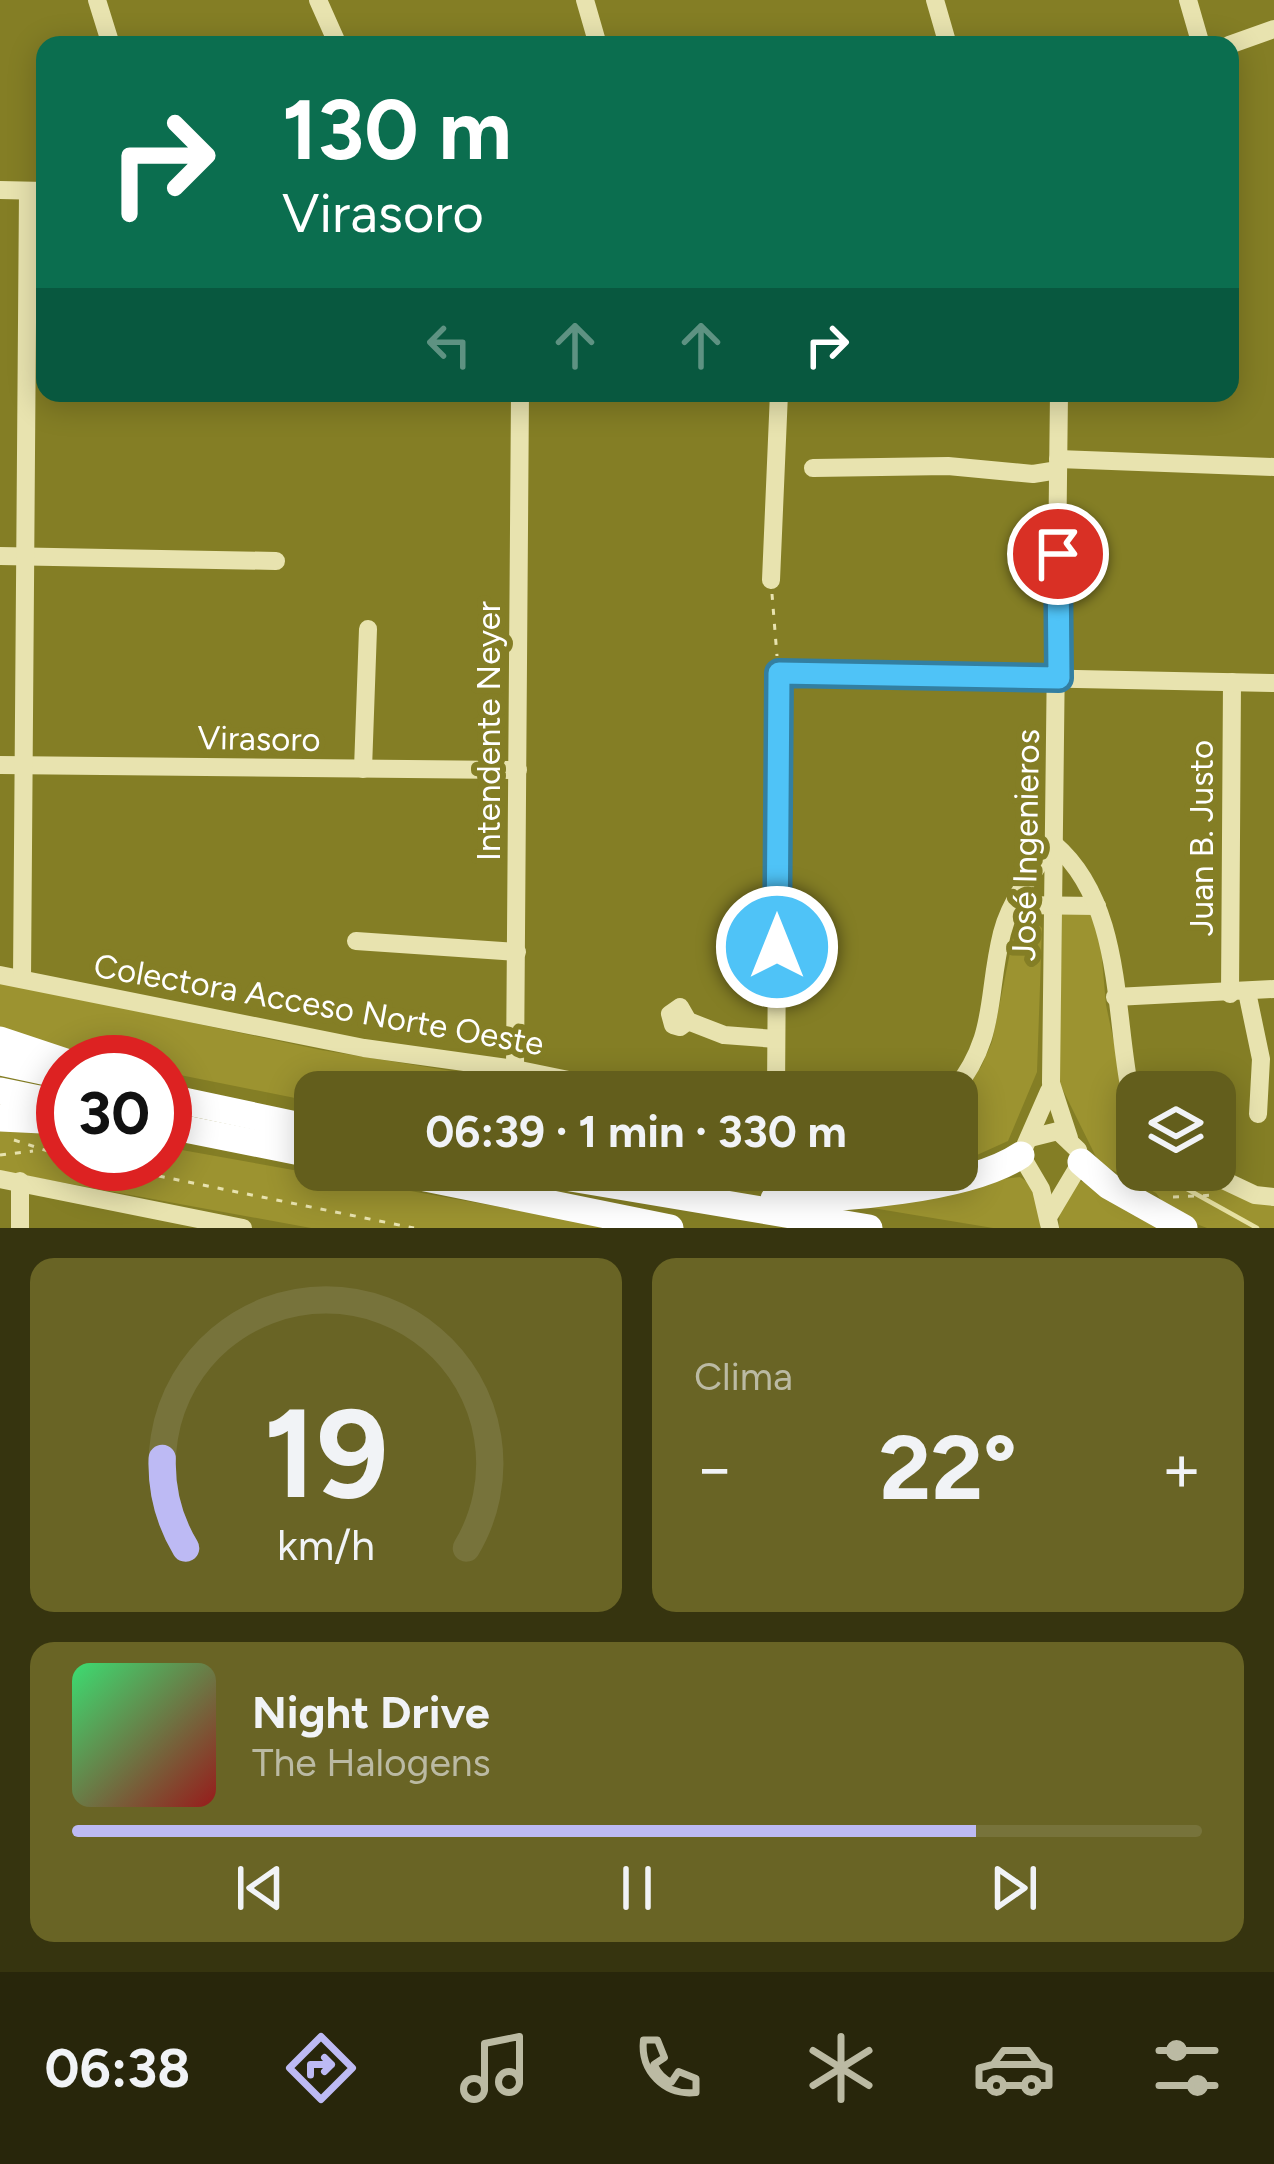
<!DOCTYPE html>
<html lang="es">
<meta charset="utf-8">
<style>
:root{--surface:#635e1c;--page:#696425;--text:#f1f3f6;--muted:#bbbaa3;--line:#77733b;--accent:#bdbaf4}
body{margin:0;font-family:Figtree,sans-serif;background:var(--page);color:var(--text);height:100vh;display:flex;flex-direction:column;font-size:45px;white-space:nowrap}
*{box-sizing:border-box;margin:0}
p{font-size:39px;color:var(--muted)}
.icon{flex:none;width:66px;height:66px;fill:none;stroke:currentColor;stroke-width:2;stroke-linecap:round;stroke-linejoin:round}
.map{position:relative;height:1228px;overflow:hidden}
.panel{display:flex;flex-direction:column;gap:30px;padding:30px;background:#36340f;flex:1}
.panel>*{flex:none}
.top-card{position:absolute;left:36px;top:36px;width:1203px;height:366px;border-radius:24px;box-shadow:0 6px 30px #0003;background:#0b6e4f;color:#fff;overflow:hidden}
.fabs{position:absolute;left:1116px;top:1071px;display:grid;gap:24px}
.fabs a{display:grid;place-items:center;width:120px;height:120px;border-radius:24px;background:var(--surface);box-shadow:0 6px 30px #0003;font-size:60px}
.speed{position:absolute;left:36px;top:1035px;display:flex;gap:24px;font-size:60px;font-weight:700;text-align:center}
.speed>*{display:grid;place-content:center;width:156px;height:156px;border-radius:50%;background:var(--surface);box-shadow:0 6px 30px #0003;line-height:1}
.speed .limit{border:18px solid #d22;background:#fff;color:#111}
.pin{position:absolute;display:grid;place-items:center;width:102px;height:102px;color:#fff;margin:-51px;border:6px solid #fff;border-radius:50%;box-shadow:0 3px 12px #0007}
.me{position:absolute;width:132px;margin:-66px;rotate:0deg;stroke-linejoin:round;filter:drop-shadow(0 0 9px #0008)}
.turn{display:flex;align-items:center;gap:42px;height:252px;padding:0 48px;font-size:54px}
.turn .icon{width:156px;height:156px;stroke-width:2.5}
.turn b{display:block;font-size:84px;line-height:102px}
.lanes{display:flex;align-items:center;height:114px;padding:0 48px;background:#0003;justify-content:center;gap:60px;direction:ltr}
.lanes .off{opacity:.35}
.big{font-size:90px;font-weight:700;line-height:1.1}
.panel .widget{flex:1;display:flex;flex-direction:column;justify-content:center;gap:18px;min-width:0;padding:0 42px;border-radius:24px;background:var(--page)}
.panel .dial{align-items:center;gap:0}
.dial svg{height:312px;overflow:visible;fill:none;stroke:var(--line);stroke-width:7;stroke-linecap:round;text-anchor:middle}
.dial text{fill:var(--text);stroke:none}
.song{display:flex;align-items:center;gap:36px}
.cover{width:144px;height:144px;border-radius:18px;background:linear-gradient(135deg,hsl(140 70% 55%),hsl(0 70% 35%))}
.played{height:12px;border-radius:6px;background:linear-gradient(90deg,var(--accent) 80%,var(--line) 80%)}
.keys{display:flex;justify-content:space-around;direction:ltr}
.heat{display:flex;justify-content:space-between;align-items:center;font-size:66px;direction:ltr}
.panel .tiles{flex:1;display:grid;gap:30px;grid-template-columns:1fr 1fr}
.widget:last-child{grid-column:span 2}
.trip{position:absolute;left:294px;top:1071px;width:684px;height:120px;border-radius:24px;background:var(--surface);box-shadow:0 6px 30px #0003;font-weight:700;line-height:120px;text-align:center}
.tab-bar{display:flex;height:192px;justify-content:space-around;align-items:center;background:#28260b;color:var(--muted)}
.tab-bar .icon{width:84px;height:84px}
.tab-bar .selected{color:var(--accent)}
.tab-bar b{font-size:54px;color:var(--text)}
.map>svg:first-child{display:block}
.green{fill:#9c9330}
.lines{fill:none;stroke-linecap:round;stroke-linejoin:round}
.stream{stroke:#e8e2a3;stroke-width:4.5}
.path{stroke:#e8e3af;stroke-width:3;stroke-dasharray:6 9;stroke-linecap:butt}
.minor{stroke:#e8e3af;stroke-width:18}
.highway{stroke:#fff;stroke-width:27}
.route-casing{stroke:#337fa1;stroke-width:30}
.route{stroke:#4fc3f7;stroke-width:21}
.labels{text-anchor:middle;stroke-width:12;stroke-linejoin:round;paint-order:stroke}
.street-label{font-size:33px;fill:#fff;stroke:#847e25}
</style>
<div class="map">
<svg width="1274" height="1228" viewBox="0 0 1274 1228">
<rect width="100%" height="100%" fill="#847e25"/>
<!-- green -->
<g class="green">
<path d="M1087,906L1100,937L1106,1005L1125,1094L1137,1110V1170H1196L1274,1204V1228H1207L1172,1215L1156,1193L1099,1163L1059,1082L1062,911Z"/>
<path d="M1017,918L1033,920L1042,928L1037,1072L1008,1141L957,1164V1097L981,1067L992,1042Z"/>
<path d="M0,982L321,1050L584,1092H315V1102L165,1072V1062H110L0,1033Z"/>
<path d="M0,1129L63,1132V1164H165V1147L617,1228H311L0,1171Z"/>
<path d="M669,1170H942L868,1186Z"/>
<path d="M1020,1177C1040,1189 1041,1206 1040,1228H993L818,1199Z"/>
<path d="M1078,1181L1092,1183L1171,1228H1059L1060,1204Z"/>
</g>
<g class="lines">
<!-- stream -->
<path class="stream" d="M1169,1179L1257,1228"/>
<!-- path -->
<g class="path">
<path d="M772,594L777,656"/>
<path d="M14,1140L63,1156"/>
<path d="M0,1155L33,1151"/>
<path d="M100,1164L414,1228"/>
<path d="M1173,1197L1217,1195"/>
</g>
<!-- minor -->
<g class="minor">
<path d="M97,0L111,45"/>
<path d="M318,0L338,45"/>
<path d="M585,0L598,45"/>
<path d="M935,0L948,45"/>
<path d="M1188,0L1201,45"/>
<path d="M1229,45L1274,29"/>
<path d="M0,190L45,191"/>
<path d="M1059,393L1051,1083L1069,1138"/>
<path d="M1058,459L1274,467"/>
<path d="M813,468L948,466L1033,474L1058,470"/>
<path d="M0,556L276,561"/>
<path d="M771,580L779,393"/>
<path d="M0,765L518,770"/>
<path d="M363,769L368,629"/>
<path d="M1015,905L1097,906"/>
<path d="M356,941L517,952"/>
<path d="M0,975L364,1048L515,1069L627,1092"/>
<path d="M22,979L28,191"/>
<path d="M1247,992L1261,1059L1258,1114"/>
<path d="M1230,994L1232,682"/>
<path d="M1115,997L1274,989"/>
<path d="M688,1021L680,1007L670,1014L673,1025L680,1027L688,1021L724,1035L776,1039"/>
<path d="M515,1069L520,393"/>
<path d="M1049,1091L1021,1155L1041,1189L1050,1228"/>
<path d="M776,1092L779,673L1274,683"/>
<path d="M953,1092C998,1036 986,997 1002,933C1010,901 1034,870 1054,844C1122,902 1114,1010 1130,1091L1137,1103"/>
<path d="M1030,1138L1058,1131L1078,1150L1081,1162L1050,1214"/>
<path d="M1202,1170L1255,1195L1274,1197"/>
<path d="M0,1179L243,1228"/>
<path d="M20,1228V1181"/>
</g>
<!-- highway -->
<g class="highway">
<path d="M0,1040L66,1062"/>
<path d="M0,1062L47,1072"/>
<path d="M0,1091L63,1104"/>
<path d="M165,1097L315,1129"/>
<path d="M0,1118L63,1121"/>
<path d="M165,1125L315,1155"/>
<path d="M1081,1162L1109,1186L1184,1228"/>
<path d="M386,1170L670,1228"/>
<path d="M523,1170L869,1228"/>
<path d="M774,1199C839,1200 969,1190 1021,1155"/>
</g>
</g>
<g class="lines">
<!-- route casing -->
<g class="route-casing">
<path id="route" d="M777,947L779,673L1059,678L1058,554"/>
</g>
<!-- route -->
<use href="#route" class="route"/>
</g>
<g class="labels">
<!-- street labels -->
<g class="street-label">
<text transform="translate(488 731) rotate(-90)" y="12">Intendente Neyer</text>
<text transform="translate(259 738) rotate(1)" y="12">Virasoro</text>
<text transform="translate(1201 838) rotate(-90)" y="12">Juan B. Justo</text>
<text transform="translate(1025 845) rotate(-89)" y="12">José Ingenieros</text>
<text transform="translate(319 1004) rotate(10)" y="12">Colectora Acceso Norte Oeste</text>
</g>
</g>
</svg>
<div class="fabs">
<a><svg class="icon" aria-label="layers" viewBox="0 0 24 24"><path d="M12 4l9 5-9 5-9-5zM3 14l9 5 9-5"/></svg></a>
</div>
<div class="speed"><div class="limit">30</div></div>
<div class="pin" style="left:1058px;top:554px;background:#d93025"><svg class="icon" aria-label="arrive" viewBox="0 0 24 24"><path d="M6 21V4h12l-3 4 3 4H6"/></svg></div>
<svg class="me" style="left:777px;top:947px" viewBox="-20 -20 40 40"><circle r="17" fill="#4fc3f7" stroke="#fff" stroke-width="3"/><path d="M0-11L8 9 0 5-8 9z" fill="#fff"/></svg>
<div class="trip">06:39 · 1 min · 330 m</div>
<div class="top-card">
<div class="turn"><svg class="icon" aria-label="right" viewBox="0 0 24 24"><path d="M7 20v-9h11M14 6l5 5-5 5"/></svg><div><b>130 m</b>Virasoro</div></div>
<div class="lanes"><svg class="icon off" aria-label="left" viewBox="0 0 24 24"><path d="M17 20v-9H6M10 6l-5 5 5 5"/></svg><svg class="icon off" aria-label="ahead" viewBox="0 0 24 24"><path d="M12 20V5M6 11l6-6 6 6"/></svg><svg class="icon off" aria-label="ahead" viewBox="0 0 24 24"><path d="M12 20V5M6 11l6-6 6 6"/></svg><svg class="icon" aria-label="right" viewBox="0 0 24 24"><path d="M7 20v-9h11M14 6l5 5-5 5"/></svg></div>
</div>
</div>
<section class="panel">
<div class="tiles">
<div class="widget dial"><svg viewBox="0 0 100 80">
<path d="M14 69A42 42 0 1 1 86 69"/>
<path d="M14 69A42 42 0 0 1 8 46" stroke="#bdbaf4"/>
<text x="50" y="56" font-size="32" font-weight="700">19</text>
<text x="50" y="72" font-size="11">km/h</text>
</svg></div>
<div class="widget"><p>Clima</p>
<div class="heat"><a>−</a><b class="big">22°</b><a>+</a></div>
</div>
<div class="widget">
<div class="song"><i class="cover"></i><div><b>Night Drive</b><p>The Halogens</p></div></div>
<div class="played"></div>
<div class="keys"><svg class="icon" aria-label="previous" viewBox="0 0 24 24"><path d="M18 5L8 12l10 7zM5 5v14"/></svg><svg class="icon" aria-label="pause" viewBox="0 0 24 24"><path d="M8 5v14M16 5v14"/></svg><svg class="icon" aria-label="next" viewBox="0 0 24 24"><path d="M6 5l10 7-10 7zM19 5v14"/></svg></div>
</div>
</div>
</section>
<nav class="tab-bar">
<b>06:38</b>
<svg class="icon selected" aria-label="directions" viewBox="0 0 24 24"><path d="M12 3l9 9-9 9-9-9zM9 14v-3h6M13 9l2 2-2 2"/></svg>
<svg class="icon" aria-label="music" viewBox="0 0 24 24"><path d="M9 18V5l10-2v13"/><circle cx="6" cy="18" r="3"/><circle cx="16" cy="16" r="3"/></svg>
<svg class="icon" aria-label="phone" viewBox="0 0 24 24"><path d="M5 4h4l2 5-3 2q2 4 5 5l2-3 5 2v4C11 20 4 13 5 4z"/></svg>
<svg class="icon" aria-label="climate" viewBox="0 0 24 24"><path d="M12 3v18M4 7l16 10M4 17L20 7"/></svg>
<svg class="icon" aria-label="car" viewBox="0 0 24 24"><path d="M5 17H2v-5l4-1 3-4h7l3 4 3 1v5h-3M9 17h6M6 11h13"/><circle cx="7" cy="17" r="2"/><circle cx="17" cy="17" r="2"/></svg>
<svg class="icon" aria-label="filters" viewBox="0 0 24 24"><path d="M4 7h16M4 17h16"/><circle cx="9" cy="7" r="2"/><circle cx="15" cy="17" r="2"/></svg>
</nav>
